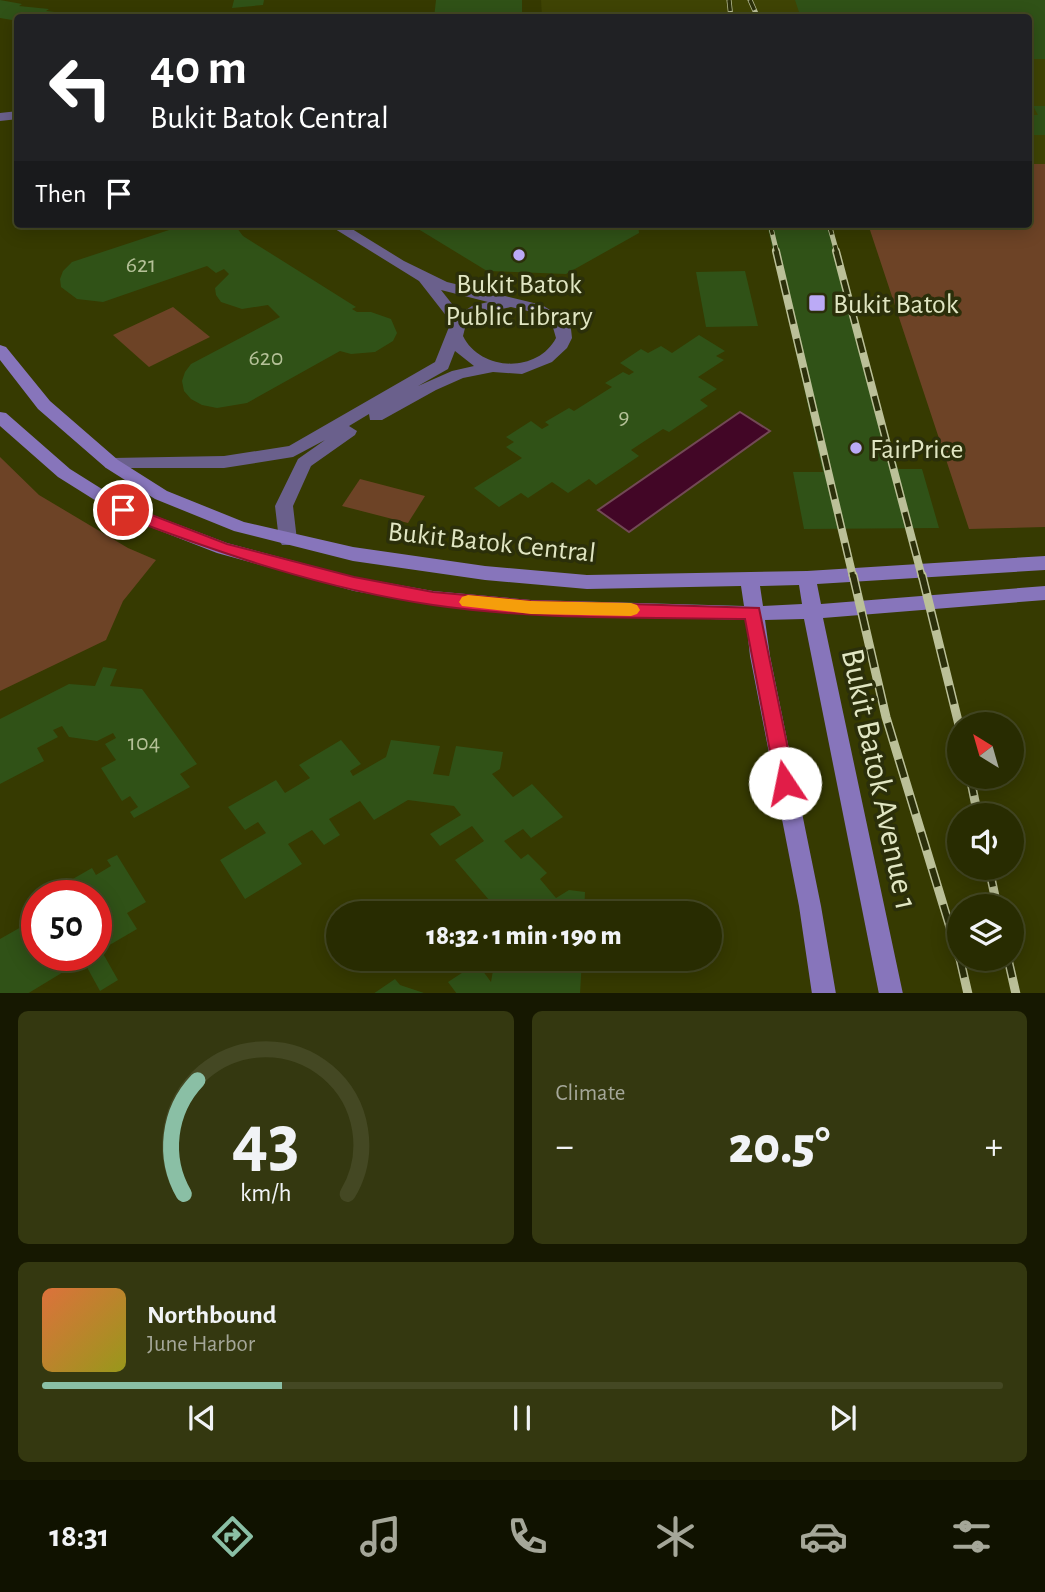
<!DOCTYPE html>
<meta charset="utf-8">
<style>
:root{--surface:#282c01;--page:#343810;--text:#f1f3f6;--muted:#a5a799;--line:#444823;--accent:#8abfa5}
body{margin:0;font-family:"Alegreya Sans",sans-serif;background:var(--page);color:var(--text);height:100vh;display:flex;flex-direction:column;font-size:26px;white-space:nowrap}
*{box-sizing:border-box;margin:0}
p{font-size:23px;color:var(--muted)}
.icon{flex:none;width:38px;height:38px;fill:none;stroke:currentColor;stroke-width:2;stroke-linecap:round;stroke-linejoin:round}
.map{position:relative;height:993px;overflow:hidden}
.drawer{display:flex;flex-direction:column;gap:18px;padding:18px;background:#161801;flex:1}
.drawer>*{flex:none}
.top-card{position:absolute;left:14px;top:14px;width:1018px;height:214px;border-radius:7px;box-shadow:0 4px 18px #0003,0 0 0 2px var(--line);background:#202124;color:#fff;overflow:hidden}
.needle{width:46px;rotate:323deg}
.fabs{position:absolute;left:947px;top:712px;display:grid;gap:14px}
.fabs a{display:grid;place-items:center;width:77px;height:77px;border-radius:50%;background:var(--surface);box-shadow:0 4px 18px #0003,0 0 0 2px var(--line);font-size:35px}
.speed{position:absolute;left:21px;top:880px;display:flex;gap:14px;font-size:35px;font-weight:700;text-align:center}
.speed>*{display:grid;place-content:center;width:91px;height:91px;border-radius:50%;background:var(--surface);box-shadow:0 4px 18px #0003,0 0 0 2px var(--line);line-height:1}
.speed .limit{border:10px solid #d22;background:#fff;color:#111}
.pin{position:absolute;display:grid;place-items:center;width:60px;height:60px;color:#fff;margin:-30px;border:4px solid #fff;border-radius:50%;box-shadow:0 2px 7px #0007}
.me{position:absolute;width:77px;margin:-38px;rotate:349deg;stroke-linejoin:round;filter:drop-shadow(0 0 5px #0008)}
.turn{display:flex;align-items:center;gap:24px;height:147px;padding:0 21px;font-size:32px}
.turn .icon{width:91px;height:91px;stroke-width:2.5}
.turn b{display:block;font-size:49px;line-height:60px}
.then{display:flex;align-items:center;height:66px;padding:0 21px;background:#0003;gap:14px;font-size:26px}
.big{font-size:52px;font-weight:800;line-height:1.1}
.drawer .tile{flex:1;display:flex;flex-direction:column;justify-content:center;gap:10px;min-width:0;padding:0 24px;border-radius:10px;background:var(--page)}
.drawer .dial{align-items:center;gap:0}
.dial svg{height:182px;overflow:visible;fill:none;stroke:var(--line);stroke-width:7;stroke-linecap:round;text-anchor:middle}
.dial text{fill:var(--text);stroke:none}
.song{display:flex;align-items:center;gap:21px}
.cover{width:84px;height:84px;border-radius:10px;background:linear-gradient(135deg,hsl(20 70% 55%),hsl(60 70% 35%))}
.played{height:7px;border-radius:4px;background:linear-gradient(90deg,var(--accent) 25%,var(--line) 25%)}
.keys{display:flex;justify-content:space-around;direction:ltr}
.heat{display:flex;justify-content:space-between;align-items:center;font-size:38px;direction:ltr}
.drawer .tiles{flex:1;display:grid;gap:18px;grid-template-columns:1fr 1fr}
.tile:last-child{grid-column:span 2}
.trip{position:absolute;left:326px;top:901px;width:396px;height:70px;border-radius:35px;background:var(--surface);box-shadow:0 4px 18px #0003,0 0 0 2px var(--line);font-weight:800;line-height:70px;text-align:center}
.tabs{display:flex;height:112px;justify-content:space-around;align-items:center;background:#101200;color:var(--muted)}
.tabs .icon{width:49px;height:49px}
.tabs .current{color:var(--accent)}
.tabs b{font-size:32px;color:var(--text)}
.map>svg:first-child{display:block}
.built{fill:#3f4404}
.green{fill:#6d4326}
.water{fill:#420626;stroke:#724955;stroke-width:2}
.building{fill:#305217}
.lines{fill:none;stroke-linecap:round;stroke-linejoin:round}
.street{fill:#6a608c;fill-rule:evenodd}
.secondary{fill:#8775bb;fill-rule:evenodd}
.rail-far2-casing{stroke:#bbc098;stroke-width:5}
.rail-far1-casing{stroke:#bbc098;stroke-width:8}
.rail-casing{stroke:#bbc098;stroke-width:9}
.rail-far2{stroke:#2b2f0a;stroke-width:3.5;stroke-dasharray:11;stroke-linecap:butt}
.rail-far1{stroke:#2b2f0a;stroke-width:5;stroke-dasharray:15;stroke-linecap:butt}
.rail{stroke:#2b2f0a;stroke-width:6;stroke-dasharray:19;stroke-linecap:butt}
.route{fill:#e11d48;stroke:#92132f;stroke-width:2}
.slow{fill:#f59e0b}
.poi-dot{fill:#bbaaf6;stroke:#2b2f0a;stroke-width:2.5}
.labels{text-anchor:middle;stroke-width:7;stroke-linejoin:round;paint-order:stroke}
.number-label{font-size:24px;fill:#b5c198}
.poi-label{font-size:28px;fill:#e1e6c3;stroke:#2b2f0a;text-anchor:start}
.street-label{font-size:28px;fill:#e1e6c3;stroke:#2b2f0a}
.near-street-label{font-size:33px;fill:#e1e6c3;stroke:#2b2f0a}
</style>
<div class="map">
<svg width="1045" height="994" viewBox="0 0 1045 994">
<rect width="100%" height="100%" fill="#363a01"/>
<!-- built -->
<path class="built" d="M541,0H1045V164H1029V18H542Z"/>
<!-- green -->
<g class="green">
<path d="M1029,164H1045V527L969,529L868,224H1029Z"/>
<path d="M173,307L210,337L149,367L113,335Z"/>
<path d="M0,457L39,495L128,548L156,560L123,601L106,640L0,691Z"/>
<path d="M360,479L425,496L408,523L342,506Z"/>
</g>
<!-- water -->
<path class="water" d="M740,412L770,431L629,532L598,510Z"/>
<!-- building -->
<g class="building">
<path d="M0,0L22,4L19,6L49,9L46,11L55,12L77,14L72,18H18V21L0,18Z"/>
<path d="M234,0H264L263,5L232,8Z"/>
<path d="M436,0H522V18H434Z"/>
<path d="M795,0H1045V59H1029V18H801Z"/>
<path d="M314,15H359L358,18H314Z"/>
<path d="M1033,106H1045V135H1029V115H1038Z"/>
<path d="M164,224H234L243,236L356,307L352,309L357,312H371L391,319L397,333L393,341L375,352L351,354L340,351L247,403L217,408L202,405L191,399L184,391L182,381L185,372L191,364L280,317L268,305L242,309L221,302L216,295L215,288L229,274L224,269L216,273L207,266L103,302L77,299L61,287L60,279L63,271L72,262L169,230Z"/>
<path d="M410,224H638L639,233L566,274L487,271Z"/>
<path d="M767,224H829L898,469H922L939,528L804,529L793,472H823Z"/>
<path d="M745,271L758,326L706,327L696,272Z"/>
<path d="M699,335L725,351L716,356L724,360L698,377L717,389L700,400L708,406L669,432L663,429L631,450L639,456L596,485L589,479L568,493L552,482L528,498L521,493L499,507L474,488L522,458L506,447L514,442L506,437L531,421L542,429L549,425L545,422L569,408L574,411L612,387L605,383L623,372L629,375L634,372L620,363L641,349L648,353L661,346L672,353Z"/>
<path d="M103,667L117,669L110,686L142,689L197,764L180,774L190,787L134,818L130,812L138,807L130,796L122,801L101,768L116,760L105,744L116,738L113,733L97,741L69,737L62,726L53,730L58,737L37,748L44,761L0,784V719L69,684L95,686Z"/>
<path d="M341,740L361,764L350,771L353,776L386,757L391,740L440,746L433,774L449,776L456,746L503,752L500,769L492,774L513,797L532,784L563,817L531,838L523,829L504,841L521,859L528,854L547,873L540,879L556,898L569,890L585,892L584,914H501L455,860L484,841L472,826L440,846L430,834L461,815L454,806L408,800L374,820L360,801L329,819L340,835L324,845L312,830L288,844L302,864L245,899L220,860L266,833L258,822L245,830L228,807L276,780L285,793L310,778L299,765Z"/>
<path d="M117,855L146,902L127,913L137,929L101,950L118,980L100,991L83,960L27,994H0V939L37,918V956H96V896H43L92,868L96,875L111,866L107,860Z"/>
<path d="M495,959H582L580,994H457L448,982L477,963L491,982Z"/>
<path d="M395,979L400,985L427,994H373Z"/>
</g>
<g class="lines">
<!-- street -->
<g class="street">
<path d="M18,111V119L0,121V113Z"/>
<path d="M327,224H344L404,261L447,282L542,305L563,318L571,329L572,338L567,348L552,362L522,374L493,372L463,378L436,390L382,420H370L369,414L349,426L357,431L355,435L311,466L293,506L297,540L294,545H282L279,540L275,506L298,459L325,440L293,457L224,468H106L103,464L106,460L112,458L224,456L289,446L435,362L451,322L419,281ZM441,290L488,302L472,306L460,314ZM511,307L532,312L552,324L556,338C537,374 480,371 463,336L466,324L482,313ZM455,351L474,366L452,371L418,386L448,369Z"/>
</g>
<!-- secondary -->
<path class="secondary" d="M0,345L6,347L50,401L118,460L167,491L244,522L353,547L485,566L587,575L807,571L1045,556V570L817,584L821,604L1045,586V600L823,618L903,994H879L804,619L765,620L770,656L821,906L836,994H812L799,906L750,656L746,620L531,614L433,605L354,591L217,553L117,514L58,477L0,426V412L6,413L70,469L129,506L227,543L354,577L433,591L531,600L744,606L741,586L587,589L485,580L353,561L234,531L155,499L106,468L38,409L0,360ZM799,585L802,604L763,606L760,586Z"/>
<!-- rail-far2 casing -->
<g class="rail-far2-casing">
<g id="rail-far2">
<path d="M729,0L731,18"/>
<path d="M750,0L758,18"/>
<path d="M770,224L777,253"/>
<path d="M829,224L837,253"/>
</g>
</g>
<!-- rail-far1 casing -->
<g class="rail-far1-casing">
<g id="rail-far1">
<path d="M776,251L853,577"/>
<path d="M836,251L922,577"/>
</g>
</g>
<!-- rail casing -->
<g class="rail-casing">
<g id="rail">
<path d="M853,575L886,717L959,957"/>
<path d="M922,575L959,725"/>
<path d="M970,777L978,816"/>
<path d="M989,868L997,906"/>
<path d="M960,959L968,994"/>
<path d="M1008,959L1016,994"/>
</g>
</g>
<!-- rail-far2 -->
<use href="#rail-far2" class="rail-far2"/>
<!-- rail-far1 -->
<use href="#rail-far1" class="rail-far1"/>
<!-- rail -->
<use href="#rail" class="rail"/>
</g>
<!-- route -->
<path class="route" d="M123,504L227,544L354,577L433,592L531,601L759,608L795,783L792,789L785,791L778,789L776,783L745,619C641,617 535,620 433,605C324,589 219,553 117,514L115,510Z"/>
<!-- slow -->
<path class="slow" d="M468,595L531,601L631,603L637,605L640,610L637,614L631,616L531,614L462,606L459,602L462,597Z"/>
<!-- markers -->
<g class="poi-dot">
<circle cx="519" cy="255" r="7"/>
<rect x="808" y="294" width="18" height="18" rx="3.5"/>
<circle cx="856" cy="448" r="7"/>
</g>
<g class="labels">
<!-- number labels -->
<g class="number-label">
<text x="141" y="272">621</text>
<text x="266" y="365">620</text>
<text x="624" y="424">9</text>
<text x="144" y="750">104</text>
</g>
<!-- poi labels -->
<g class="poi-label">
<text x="519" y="293" text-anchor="middle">Bukit Batok<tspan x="519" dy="32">Public Library</tspan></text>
<text x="833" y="313">Bukit Batok</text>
<text x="870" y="458">FairPrice</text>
</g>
<!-- street labels -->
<g class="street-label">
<text transform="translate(492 541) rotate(6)" y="10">Bukit Batok Central</text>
</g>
<!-- near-street labels -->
<g class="near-street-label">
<text transform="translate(881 779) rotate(78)" y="12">Bukit Batok Avenue 1</text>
</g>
</g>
</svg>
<div class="fabs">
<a><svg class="needle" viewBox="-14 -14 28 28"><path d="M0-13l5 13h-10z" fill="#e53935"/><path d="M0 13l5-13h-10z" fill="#a5a799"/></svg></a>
<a><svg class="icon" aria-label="sound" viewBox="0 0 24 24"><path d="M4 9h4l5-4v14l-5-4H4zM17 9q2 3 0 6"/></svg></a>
<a><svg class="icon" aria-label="layers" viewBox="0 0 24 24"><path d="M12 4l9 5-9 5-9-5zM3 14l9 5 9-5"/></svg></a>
</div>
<div class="speed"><div class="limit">50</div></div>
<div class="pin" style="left:123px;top:510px;background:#d93025"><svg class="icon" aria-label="arrive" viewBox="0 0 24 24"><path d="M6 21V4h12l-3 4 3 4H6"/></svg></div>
<svg class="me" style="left:785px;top:783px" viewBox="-20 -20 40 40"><circle r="19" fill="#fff"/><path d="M0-13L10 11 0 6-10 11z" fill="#e11d48"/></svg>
<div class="trip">18:32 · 1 min · 190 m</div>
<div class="top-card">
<div class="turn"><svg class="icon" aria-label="left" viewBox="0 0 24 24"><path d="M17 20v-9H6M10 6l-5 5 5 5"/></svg><div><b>40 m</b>Bukit Batok Central</div></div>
<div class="then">Then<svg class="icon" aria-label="arrive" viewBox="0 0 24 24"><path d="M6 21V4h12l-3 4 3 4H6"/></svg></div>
</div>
</div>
<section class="drawer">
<div class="tiles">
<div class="tile dial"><svg viewBox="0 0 100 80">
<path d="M14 69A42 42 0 1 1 86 69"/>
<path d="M14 69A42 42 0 0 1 20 19" stroke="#8abfa5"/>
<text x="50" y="56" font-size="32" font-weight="700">43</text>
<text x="50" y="72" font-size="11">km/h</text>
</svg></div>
<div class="tile"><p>Climate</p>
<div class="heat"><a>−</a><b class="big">20.5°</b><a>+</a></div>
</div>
<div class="tile">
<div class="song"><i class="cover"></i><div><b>Northbound</b><p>June Harbor</p></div></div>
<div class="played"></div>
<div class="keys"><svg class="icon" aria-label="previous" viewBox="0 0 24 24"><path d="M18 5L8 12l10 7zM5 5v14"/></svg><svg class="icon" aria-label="pause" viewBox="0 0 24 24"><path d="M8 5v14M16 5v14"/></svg><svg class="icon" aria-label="next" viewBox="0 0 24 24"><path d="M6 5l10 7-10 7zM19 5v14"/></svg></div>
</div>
</div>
</section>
<nav class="tabs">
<b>18:31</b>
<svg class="icon current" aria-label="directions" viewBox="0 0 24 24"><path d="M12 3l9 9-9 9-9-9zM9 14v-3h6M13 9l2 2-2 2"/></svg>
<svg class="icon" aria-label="music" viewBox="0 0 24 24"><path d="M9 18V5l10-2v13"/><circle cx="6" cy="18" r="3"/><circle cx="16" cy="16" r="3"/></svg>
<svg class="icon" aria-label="phone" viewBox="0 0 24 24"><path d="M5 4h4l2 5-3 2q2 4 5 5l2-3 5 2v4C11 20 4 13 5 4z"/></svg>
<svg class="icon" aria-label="climate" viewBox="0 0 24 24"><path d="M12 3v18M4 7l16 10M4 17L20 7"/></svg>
<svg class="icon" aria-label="car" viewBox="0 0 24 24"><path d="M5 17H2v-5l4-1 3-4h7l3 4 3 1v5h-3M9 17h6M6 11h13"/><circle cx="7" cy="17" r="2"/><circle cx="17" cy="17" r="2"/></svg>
<svg class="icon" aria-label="filters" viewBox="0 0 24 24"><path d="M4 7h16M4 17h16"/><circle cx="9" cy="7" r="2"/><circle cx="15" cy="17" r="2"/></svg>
</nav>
